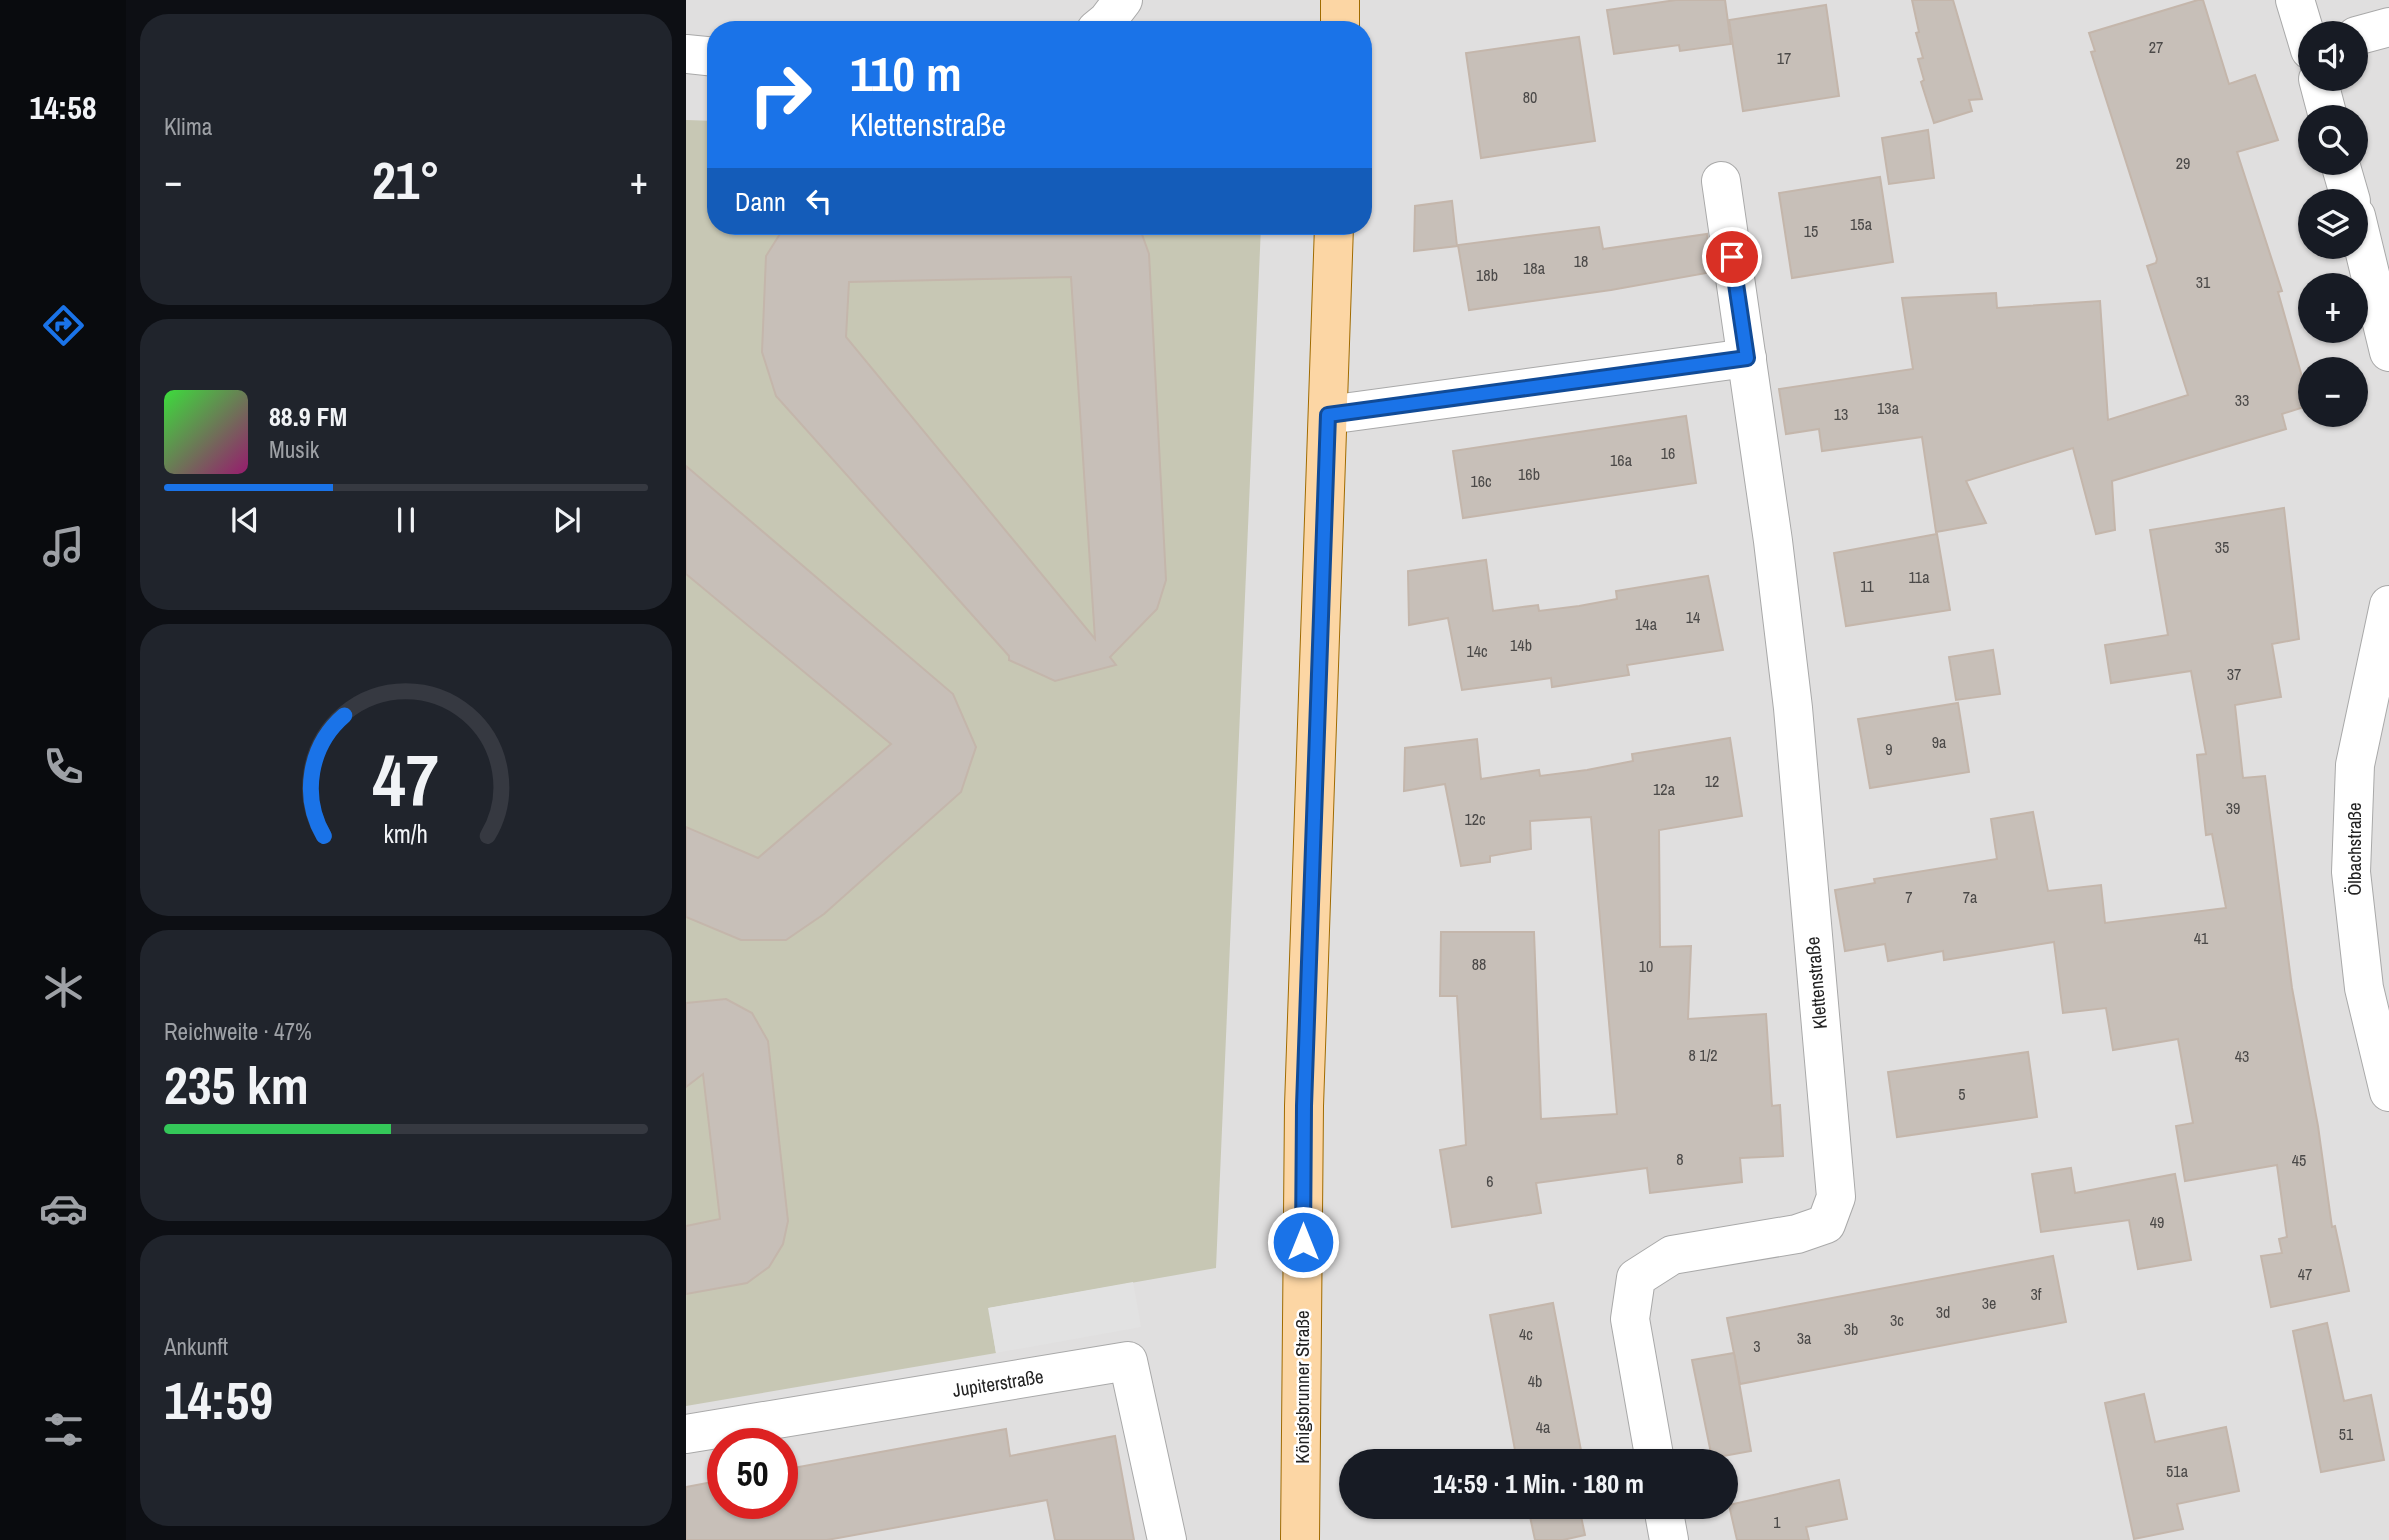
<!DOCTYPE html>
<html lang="de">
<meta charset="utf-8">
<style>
:root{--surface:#171b24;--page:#20242c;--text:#f1f3f6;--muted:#9ea1a6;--line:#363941;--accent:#1a73e8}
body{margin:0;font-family:"Archivo Narrow",sans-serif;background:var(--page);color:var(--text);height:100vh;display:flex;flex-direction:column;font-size:26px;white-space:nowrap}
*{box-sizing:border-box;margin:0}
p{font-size:23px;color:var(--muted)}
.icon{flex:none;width:38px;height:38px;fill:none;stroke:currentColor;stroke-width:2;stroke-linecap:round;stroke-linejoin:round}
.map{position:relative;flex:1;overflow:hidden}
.drawer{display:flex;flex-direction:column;gap:14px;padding:14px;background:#0d0f14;width:560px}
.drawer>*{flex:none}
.hud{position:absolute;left:21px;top:21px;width:665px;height:214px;border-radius:28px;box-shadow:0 2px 5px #0004;background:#1a73e8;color:#fff;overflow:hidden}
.buttons{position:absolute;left:1612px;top:21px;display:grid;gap:14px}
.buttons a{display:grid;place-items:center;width:70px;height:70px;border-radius:50%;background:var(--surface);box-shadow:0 2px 5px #0004;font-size:35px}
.speed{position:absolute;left:21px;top:1428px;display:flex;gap:14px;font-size:35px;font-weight:700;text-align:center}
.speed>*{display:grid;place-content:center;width:91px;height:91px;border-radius:50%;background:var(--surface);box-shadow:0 2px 5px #0004;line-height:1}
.speed .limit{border:10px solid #d22;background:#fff;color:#111}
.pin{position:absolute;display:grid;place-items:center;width:60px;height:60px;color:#fff;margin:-30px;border:4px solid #fff;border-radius:50%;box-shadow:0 2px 7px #0007}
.me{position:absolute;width:77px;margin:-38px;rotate:0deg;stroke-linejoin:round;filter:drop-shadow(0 0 5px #0008)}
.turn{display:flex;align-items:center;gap:24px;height:147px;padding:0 28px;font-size:32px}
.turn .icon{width:91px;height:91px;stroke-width:2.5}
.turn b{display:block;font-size:49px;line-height:60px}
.then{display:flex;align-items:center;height:66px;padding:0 28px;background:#0003;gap:14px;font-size:26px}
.big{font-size:52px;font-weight:700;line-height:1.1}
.drawer .card{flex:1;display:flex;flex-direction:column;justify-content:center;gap:10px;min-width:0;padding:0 24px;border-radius:28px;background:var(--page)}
.drawer .dial{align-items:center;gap:0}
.dial svg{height:182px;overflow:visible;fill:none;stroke:var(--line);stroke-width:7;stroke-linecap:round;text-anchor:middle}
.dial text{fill:var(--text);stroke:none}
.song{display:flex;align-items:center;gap:21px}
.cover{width:84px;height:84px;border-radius:10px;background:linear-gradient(135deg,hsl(120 70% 55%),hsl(320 70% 35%))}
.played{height:7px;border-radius:4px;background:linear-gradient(90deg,var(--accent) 35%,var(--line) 35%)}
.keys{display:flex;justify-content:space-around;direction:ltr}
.heat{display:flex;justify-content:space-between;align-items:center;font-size:38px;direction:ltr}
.charge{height:10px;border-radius:5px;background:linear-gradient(90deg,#34c759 47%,var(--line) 0)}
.trip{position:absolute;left:653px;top:1449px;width:399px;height:70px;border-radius:35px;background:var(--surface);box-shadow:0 2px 5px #0004;font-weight:700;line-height:70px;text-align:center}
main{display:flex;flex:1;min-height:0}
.dock{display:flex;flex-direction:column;width:126px;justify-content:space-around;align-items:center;background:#090b0e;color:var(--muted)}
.dock .icon{width:49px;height:49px}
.dock .active{color:var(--accent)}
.dock b{font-size:32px;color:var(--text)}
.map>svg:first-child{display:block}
.residential{fill:#e0dfdf;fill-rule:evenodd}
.construction{fill:#c7c7b4}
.parking{fill:#e2e2e2}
.building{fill:#c7bfb8;stroke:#c4b6ab;stroke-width:2;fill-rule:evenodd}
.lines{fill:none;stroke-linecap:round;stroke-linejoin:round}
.minor-casing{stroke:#a9a9a9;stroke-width:40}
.major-casing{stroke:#a06b00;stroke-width:40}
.minor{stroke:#fff;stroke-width:38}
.major{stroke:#fcd6a4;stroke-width:38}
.route-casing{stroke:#114b97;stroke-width:18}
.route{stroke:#1a73e8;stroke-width:12}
.labels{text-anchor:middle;stroke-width:5;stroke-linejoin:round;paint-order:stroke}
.number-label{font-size:16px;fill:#4b4948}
.street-label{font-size:19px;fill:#222;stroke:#fff}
</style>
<main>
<nav class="dock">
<b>14:58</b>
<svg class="icon active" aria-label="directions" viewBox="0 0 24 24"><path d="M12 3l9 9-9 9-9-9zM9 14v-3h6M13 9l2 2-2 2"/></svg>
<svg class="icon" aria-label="music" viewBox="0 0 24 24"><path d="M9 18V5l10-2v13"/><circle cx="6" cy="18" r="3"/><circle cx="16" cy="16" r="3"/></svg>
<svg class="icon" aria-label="phone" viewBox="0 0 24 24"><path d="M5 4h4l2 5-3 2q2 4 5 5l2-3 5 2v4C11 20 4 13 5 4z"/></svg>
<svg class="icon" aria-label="climate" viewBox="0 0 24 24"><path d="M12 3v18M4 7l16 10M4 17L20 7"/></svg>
<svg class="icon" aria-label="car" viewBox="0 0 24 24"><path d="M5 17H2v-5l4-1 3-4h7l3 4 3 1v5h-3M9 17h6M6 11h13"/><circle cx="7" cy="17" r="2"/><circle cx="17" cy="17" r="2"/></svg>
<svg class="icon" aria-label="filters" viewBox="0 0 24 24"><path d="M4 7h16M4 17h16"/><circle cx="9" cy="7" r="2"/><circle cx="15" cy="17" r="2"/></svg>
</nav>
<section class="drawer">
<div class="card"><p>Klima</p>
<div class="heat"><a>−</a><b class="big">21°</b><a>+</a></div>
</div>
<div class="card">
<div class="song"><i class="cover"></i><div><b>88.9 FM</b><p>Musik</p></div></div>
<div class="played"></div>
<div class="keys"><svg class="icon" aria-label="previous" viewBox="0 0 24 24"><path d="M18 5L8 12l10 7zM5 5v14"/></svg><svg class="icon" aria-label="pause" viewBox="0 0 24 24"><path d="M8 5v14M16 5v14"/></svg><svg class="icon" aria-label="next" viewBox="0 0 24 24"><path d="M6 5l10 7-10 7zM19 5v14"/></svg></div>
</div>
<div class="card dial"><svg viewBox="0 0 100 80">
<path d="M14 69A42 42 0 1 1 86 69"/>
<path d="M14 69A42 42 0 0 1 23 16" stroke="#1a73e8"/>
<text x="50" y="56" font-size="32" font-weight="700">47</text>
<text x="50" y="72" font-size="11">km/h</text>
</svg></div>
<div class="card"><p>Reichweite · 47%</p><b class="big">235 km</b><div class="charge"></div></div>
<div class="card"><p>Ankunft</p><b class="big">14:59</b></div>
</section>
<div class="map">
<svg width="1703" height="1540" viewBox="0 0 1703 1540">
<rect width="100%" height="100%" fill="#f2efe9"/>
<!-- residential -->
<path class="residential" d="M0,0H1703V1540H0ZM30,30H677V226H30ZM1624,33H1670V79H1624ZM1624,117H1670V163H1624ZM1624,201H1670V247H1624ZM1624,285H1670V331H1624ZM1624,369H1670V415H1624ZM37,1444H96V1503H37ZM665,1461H1040V1507H665Z"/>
<!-- construction -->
<path class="construction" d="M0,120L30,121V226H575L530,1268L303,1308L310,1353L0,1406Z"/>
<!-- parking -->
<path class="parking" d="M447,1282L455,1327L310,1353L302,1308Z"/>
<!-- building -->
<g class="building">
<path d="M990,0H1039L1045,44L994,51L993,45L928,54L921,10Z"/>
<path d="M1226,0H1267L1296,99L1283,100L1286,111L1248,123L1235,82L1238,80L1232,59L1237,58L1230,33L1233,32Z"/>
<path d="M1512,0H1517L1543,84L1569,75L1592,140L1551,152L1596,291L1592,292L1624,405L1596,414L1600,429L1426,481L1429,530L1410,534L1387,448L1280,481L1300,523L1250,532L1236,437L1136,451L1133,429L1100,434L1093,389L1227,369L1216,298L1310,293L1311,308L1414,301L1422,420L1502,395L1461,266L1470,263L1471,259L1405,52L1409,51L1403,33Z"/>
<path d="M1140,5L1153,96L1057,111L1043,20Z"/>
<path d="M893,37L909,141L795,158L780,53Z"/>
<path d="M1242,130L1248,178L1203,184L1196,138Z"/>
<path d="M1194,177L1207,262L1106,278L1093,193Z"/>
<path d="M766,201L771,246L728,251L729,206Z"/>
<path d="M99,226H453L463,254L480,580L471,609L424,657L430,665L369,681L323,660V656L90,396L76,352L80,256ZM385,277L409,639L160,337L163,282Z"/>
<path d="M913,227L917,249L1021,234L1026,272L925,290L783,310L772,245Z"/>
<path d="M1000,416L1010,483L777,518L767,451Z"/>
<path d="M0,466L267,694L290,747L275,792L138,914L100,940H55L0,917V827L72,858L205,744L0,574Z"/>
<path d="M1598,508L1613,639L1586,644L1595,697L1549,705L1557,778L1579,776L1606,988L1632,1126L1646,1227L1649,1226L1663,1291L1585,1307L1575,1256L1596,1253L1593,1239L1601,1237L1591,1165L1499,1181L1490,1126L1507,1123L1492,1039L1427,1050L1420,1008L1377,1013L1368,942L1258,960L1257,951L1202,961L1199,944L1159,951L1149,890L1189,883L1188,879L1311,859L1305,819L1347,812L1362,891L1415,885L1419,923L1540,908L1526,834L1520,835L1511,755L1520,754L1505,671L1425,683L1419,645L1482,635L1464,530Z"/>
<path d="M1251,534L1264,610L1160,626L1148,553Z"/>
<path d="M800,560L807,611L852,605L853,611L893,606L931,599L930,591L1022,576L1037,650L941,665L943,675L866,687L865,678L776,690L762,618L723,625L722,571Z"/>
<path d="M1307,650L1314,694L1270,700L1263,657Z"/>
<path d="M1272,703L1283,772L1184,788L1172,719Z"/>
<path d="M1044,738L1056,816L973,830L974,947L1005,946L1002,1019L1080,1014L1086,1106L1094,1105L1097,1156L1054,1158L1056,1182L964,1193L961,1168L850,1183L855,1213L766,1227L754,1150L780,1145L771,996H754L755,932H848L855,1119L931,1114L905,817L844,821L845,849L804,856V862L775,866L759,784L718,791L719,748L791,739L795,779L853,770L854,776L901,770L947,761L946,754Z"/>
<path d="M40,999L66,1013L82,1041L102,1221L97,1244L83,1267L61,1283L0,1294V1226L34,1219L17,1074L0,1087V1003Z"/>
<path d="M1342,1052L1351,1117L1211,1137L1202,1072Z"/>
<path d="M1385,1168L1389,1193L1489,1174L1505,1260L1452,1269L1443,1220L1355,1232L1346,1174Z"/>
<path d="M1367,1256L1380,1322L1054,1384L1041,1318Z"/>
<path d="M867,1303L897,1461H831L804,1315Z"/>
<path d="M1641,1323L1658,1401L1685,1395L1698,1460L1635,1472L1607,1331Z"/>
<path d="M1048,1353L1065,1451L1026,1458L1006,1360Z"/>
<path d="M1458,1394L1469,1442L1540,1427L1553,1491L1491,1504L1497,1529L1448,1539L1419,1403Z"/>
<path d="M320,1429L324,1456L429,1436L448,1540H369L361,1500L141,1540H0V1487L37,1480V1503H96V1470Z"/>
<path d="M1153,1480L1161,1519L1120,1527L1123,1540H1051L1043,1505Z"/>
<path d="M842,1507H893L899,1535L877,1540H849Z"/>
</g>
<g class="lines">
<!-- minor casing -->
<g class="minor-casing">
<g id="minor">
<path d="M1609,0L1624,50"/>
<path d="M410,30L421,21L437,0"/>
<path d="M1670,36L1703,27"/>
<path d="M0,54L30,57"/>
<path d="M1632,79L1642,117"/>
<path d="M1654,163L1665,201"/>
<path d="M1670,216L1703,352"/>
<path d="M642,415L1061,358"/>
<path d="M1703,605L1669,765L1665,872L1678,988L1703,1092"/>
<path d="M0,1434L442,1361L481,1540"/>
<path d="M969,1461L944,1319L950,1278L986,1255L1111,1234L1140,1224L1150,1197L1107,708L1087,541L1035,181"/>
<path d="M977,1507L983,1540"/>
</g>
</g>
<!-- major casing -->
<g class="major-casing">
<g id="major">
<path d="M654,30V0"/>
<path d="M614,1540L618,1106L648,226"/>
</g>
</g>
<!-- minor -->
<use href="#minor" class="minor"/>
<!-- major -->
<use href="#major" class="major"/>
</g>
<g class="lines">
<!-- route casing -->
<g class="route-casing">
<path id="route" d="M617,1242L618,1106L642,415L1061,358L1046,257"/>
</g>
<!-- route -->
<use href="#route" class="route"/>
</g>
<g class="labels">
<!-- number labels -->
<g class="number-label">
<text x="1470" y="53">27</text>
<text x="1098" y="64">17</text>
<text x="844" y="103">80</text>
<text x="1497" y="169">29</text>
<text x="1175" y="230">15a</text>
<text x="1125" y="237">15</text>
<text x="895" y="267">18</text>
<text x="848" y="274">18a</text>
<text x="801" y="281">18b</text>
<text x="1517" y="288">31</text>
<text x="1556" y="406">33</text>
<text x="1202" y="414">13a</text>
<text x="1155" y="420">13</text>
<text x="982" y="459">16</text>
<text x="935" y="466">16a</text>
<text x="843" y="480">16b</text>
<text x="795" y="487">16c</text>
<text x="1536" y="553">35</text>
<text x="1233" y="583">11a</text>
<text x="1181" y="592">11</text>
<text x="1007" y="623">14</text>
<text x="960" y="630">14a</text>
<text x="835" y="651">14b</text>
<text x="791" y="657">14c</text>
<text x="1548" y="680">37</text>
<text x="1253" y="748">9a</text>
<text x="1203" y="755">9</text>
<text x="1026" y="787">12</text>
<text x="978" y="795">12a</text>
<text x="1547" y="814">39</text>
<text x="789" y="825">12c</text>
<text x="1223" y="903">7</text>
<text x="1284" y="903">7a</text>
<text x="1515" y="944">41</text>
<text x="793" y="970">88</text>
<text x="960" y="972">10</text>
<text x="1017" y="1061">8 1/2</text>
<text x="1556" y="1062">43</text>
<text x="1276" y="1100">5</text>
<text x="994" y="1165">8</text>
<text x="1613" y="1166">45</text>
<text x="804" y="1187">6</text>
<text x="1471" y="1228">49</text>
<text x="1619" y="1280">47</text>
<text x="1350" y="1300">3f</text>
<text x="1303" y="1309">3e</text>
<text x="1257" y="1318">3d</text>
<text x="1211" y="1326">3c</text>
<text x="1165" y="1335">3b</text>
<text x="840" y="1340">4c</text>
<text x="1118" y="1344">3a</text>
<text x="1071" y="1352">3</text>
<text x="849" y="1387">4b</text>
<text x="857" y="1433">4a</text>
<text x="1660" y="1440">51</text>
<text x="1491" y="1477">51a</text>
<text x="1091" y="1528">1</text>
</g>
<!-- street labels -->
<g class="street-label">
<text transform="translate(1668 849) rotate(-90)" y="7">Ölbachstraße</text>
<text transform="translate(1130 983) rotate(-95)" y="7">Klettenstraße</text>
<text transform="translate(312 1383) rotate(-9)" y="7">Jupiterstraße</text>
<text transform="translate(616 1387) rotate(-90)" y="7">Königsbrunner Straße</text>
</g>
</g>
</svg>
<div class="buttons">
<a><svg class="icon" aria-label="sound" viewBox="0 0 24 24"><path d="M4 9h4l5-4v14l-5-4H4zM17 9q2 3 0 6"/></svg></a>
<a><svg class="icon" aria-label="search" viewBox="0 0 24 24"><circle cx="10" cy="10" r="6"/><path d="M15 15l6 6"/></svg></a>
<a><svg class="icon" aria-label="layers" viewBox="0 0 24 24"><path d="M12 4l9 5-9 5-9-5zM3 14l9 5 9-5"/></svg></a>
<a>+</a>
<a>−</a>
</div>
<div class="speed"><div class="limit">50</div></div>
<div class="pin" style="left:1046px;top:257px;background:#d93025"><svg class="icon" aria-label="arrive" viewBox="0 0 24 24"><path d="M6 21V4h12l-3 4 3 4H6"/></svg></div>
<svg class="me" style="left:617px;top:1242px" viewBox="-20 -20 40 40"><circle r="17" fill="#1a73e8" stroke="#fff" stroke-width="3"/><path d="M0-11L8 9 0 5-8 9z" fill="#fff"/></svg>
<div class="trip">14:59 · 1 Min. · 180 m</div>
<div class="hud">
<div class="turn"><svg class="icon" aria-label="right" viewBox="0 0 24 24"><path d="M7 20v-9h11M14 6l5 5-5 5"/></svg><div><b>110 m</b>Klettenstraße</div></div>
<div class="then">Dann<svg class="icon" aria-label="left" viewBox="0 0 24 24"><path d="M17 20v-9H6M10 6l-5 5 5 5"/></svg></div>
</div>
</div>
</main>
